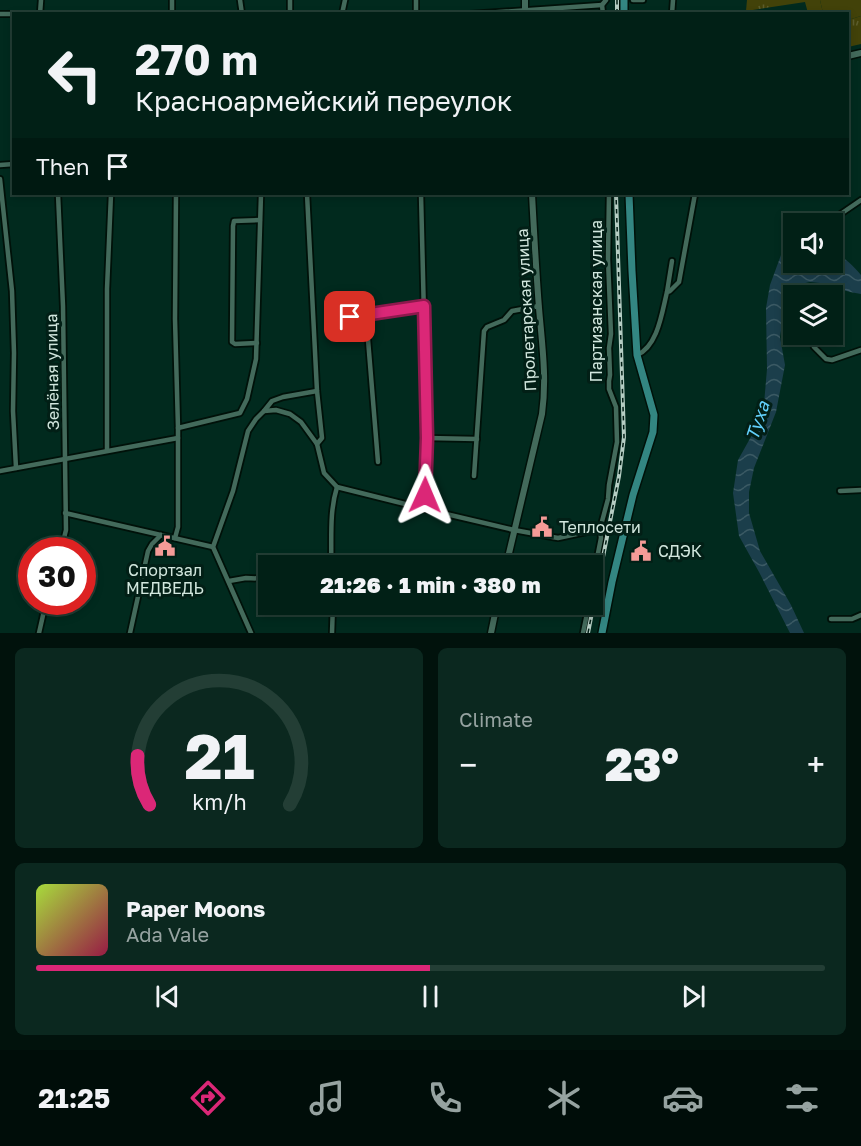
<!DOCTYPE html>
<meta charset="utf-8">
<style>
:root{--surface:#012016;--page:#0b281f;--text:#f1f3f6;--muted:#96a3a1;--line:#233e35;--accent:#db2777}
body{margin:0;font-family:"Golos Text",sans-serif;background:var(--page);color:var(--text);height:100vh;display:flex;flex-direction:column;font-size:22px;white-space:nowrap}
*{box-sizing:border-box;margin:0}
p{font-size:20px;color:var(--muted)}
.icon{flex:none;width:33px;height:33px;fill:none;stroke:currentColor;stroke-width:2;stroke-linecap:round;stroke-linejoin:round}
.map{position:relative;height:633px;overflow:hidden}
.drawer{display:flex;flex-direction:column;gap:15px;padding:15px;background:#01120c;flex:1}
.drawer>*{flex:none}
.banner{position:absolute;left:12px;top:12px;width:837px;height:183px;border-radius:0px;box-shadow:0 3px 9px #0003,0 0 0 2px var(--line);background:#012016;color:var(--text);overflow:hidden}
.tools{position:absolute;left:783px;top:213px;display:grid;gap:12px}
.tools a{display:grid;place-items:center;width:60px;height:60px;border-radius:0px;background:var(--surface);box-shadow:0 3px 9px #0003,0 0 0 2px var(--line);font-size:30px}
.speed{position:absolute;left:18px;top:537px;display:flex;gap:12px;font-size:30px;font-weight:700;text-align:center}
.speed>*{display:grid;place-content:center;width:78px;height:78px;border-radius:50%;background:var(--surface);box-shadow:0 3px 9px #0003,0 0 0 2px var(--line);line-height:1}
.speed .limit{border:9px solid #d22;background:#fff;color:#111}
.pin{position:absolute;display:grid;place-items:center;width:51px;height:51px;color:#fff;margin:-26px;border-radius:12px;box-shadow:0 3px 9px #0006}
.me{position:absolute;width:66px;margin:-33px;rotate:1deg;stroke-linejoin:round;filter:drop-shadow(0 0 4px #0008)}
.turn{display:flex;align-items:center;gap:21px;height:126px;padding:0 24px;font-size:27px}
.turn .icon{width:78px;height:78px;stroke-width:2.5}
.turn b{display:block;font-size:42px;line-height:51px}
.then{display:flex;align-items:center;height:57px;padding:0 24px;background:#0003;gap:12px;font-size:22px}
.big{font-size:45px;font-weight:800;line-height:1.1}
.drawer .card{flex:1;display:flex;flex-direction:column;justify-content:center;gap:9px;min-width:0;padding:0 21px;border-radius:9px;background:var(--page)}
.drawer .dial{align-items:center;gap:0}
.dial svg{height:156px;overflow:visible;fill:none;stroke:var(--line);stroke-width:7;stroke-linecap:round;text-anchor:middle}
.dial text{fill:var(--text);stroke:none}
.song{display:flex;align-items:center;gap:18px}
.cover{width:72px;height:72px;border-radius:9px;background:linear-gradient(135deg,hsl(80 70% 55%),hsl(340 70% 35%))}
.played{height:6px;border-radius:3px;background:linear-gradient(90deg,var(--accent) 50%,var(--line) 50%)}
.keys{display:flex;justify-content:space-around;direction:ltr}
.heat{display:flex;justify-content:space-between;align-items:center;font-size:33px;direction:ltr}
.drawer .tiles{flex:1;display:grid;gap:15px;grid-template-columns:1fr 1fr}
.card:last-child{grid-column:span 2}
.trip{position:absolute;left:258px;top:555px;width:345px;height:60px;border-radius:0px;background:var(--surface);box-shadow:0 3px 9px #0003,0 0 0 2px var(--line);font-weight:800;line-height:60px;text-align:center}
.menu{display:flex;height:96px;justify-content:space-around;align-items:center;background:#000d09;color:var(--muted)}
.menu .icon{width:42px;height:42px}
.menu .selected{color:var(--accent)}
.menu b{font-size:27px;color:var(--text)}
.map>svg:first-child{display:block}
.park{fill:url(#park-tufts)}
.pitch{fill:#424209}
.water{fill:url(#water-waves)}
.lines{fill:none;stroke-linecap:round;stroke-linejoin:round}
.street-casing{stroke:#001109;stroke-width:8}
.secondary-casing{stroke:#001109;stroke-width:9}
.primary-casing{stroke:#001109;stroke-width:10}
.street{stroke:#436a5b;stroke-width:4.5}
.secondary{stroke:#436a5b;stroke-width:6}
.primary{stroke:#338682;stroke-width:7}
.rail-casing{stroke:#b5cdc3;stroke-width:4}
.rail{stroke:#021f16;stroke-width:1.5;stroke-dasharray:4.5;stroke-linecap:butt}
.route-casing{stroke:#8e194d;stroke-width:15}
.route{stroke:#db2777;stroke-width:10}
.labels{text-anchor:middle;stroke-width:6;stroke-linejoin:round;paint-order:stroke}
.street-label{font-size:16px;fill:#d2e7de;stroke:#021f16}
.poi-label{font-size:16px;fill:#d2e7de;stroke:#021f16;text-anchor:start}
.water-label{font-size:18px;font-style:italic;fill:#62d0fb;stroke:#021f16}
</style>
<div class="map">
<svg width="861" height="633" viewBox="0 0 861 633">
<defs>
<pattern id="park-tufts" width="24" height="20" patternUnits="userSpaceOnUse" patternTransform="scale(1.5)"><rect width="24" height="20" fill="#424209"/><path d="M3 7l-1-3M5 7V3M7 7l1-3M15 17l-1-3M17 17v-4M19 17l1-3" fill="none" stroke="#5c5d2c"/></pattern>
<pattern id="water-waves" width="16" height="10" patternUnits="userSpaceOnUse" patternTransform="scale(1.5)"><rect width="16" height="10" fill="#1b3e4b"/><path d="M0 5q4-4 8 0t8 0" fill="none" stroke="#3b5a64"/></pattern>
</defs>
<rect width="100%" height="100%" fill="#012a1e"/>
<!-- park -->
<g class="park">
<path d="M747,0H820L823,13H808L805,2L746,11Z"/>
<path d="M861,16V44L848,47V20Z"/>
</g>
<!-- pitch -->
<path class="pitch" d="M820,0H861V16L848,20V14L823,13Z"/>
<!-- water -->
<path class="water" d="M791,249H793L794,262H832L833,254C845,256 853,266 861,275V294L850,292L820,283L810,282L796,285L786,298L780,337L785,365L776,412L754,468L749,492V513L760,551L791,605L804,633H790L759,572L739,536L733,493L738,460L757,426L764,404L767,369L766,308L770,285L781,255Z"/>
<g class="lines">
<!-- street casing -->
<g class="street-casing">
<g id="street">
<path d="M172,0V14"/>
<path d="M240,0L242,14"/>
<path d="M290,0V14"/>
<path d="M416,0V14"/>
<path d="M633,0H643"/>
<path d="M0,14H14"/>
<path d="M40,14L41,0"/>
<path d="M342,14L345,0"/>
<path d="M470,14L602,5"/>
<path d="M603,14L602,5L606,0"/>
<path d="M672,14L673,0"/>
<path d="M0,165L14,164"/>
<path d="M0,179L12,291L14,353L13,411L16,468"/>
<path d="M58,194L63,306L65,459L66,530L61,550"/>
<path d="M307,194L317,391L322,438L317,444"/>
<path d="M421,194L427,438L425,481V509"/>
<path d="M826,224L861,200"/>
<path d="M793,243L794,242"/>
<path d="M667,292L672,261"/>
<path d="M366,315L378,462"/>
<path d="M333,320L424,306"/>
<path d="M257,343L235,344L232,342L233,226L234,221L260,220"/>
<path d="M814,347L826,359L832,360L861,350"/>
<path d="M637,355C658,346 662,312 667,292L670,291L679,282L695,194"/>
<path d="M264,411L272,401L283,397L317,391"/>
<path d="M178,428L240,413L247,399L256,359L261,194"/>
<path d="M427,438L477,439"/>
<path d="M107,450V289L111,194"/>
<path d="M0,471L178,438"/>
<path d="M474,476L484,331L487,327L504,320L512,311L539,306"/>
<path d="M840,491L861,490"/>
<path d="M65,513L213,547"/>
<path d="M175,538L178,527V428L175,319L176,194"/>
<path d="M331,566C332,539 329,513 337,487"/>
<path d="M229,581L246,578L268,579"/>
<path d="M592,584L601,538L600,529L608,499L609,485L617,442L616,407L609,389V381L610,375L609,348L611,334L608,259L609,194"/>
<path d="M831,619H852L861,615"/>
<path d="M39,633L46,602"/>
<path d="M130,633L148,551L152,544L161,535"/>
<path d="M251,633L213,547L233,491L248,431L256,419L264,411L276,410L290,414L301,422L317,444L324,473L337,487L425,509L514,530L558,538L600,529"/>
<path d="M332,633L333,604"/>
<path d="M583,633L589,604"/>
</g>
</g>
<!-- secondary casing -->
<g class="secondary-casing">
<g id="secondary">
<path d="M525,0V14"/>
<path d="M848,56L861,53"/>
<path d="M506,566L542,414C547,378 542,344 539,308C536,270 534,232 532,194"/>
<path d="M491,633L497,604"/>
</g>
</g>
<!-- primary casing -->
<g class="primary-casing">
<g id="primary">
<path d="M624,0V14"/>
<path d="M602,633L612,582L633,495L653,432L654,415L637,355L632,271L629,194"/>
</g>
</g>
<!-- street -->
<use href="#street" class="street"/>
<!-- secondary -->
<use href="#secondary" class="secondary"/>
<!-- primary -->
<use href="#primary" class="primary"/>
<!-- rail casing -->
<g class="rail-casing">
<g id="rail">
<path d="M617,0V14"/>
<path d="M588,633L619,476L624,437L616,194"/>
</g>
</g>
<!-- rail -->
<use href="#rail" class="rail"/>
</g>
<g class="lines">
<!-- route casing -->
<g class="route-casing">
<path id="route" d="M350,317L424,306L427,438L425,495"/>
</g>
<!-- route -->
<use href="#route" class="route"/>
</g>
<!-- icons -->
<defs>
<g id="civic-bare" transform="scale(1.62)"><path d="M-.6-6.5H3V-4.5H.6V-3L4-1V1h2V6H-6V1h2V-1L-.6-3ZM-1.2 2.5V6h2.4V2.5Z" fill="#f59b97" stroke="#021f16" stroke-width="2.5" paint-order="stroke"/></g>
</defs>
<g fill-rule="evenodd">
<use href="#civic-bare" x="542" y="527"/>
<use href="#civic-bare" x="165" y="546"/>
<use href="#civic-bare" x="641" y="551"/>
</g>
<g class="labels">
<!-- street labels -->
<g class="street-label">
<text transform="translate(596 301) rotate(-90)" y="6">Партизанская улица</text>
<text transform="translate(526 310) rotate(-93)" y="6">Пролетарская улица</text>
<text transform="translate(52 372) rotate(-91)" y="6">Зелёная улица</text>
</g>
<!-- poi labels -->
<g class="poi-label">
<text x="559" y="533">Теплосети</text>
<text x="658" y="557">СДЭК</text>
<text x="165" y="576" text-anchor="middle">Спортзал<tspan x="165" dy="18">МЕДВЕДЬ</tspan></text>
</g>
<!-- water labels -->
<g class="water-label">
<text transform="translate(758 421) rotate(-72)" y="6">Туха</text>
</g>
</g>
</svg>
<div class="tools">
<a><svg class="icon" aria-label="sound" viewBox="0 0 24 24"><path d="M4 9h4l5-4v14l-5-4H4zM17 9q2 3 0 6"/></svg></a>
<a><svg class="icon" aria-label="layers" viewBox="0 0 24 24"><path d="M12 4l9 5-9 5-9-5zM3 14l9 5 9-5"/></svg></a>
</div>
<div class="speed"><div class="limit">30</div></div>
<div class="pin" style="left:350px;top:317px;background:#d93025"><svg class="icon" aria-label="arrive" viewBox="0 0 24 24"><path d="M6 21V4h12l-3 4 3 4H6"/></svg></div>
<svg class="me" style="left:425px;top:495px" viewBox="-20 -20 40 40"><path d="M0-17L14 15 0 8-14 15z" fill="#db2777" stroke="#fff" stroke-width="4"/></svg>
<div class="trip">21:26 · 1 min · 380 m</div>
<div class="banner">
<div class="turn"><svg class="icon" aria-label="left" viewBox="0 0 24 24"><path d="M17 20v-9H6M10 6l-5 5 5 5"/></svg><div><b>270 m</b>Красноармейский переулок</div></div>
<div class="then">Then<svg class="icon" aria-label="arrive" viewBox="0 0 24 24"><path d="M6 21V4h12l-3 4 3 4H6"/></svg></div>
</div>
</div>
<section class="drawer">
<div class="tiles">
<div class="card dial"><svg viewBox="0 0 100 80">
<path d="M14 69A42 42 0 1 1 86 69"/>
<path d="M14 69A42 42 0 0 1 8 44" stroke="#db2777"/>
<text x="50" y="56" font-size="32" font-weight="700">21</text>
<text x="50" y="72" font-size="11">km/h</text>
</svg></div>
<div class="card"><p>Climate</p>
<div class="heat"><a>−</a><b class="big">23°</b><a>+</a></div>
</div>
<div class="card">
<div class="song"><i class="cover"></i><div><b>Paper Moons</b><p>Ada Vale</p></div></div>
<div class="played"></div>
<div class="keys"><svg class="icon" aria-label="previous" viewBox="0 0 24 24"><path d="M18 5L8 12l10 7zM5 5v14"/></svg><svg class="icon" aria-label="pause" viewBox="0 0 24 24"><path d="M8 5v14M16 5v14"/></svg><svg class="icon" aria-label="next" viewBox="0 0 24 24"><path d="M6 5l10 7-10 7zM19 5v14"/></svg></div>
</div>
</div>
</section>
<nav class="menu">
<b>21:25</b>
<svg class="icon selected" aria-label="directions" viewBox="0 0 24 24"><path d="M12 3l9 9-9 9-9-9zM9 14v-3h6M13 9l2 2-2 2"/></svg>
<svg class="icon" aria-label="music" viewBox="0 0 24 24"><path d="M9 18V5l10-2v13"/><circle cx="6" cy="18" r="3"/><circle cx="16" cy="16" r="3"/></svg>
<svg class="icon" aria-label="phone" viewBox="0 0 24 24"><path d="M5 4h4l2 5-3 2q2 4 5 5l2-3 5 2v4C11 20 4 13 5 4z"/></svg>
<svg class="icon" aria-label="climate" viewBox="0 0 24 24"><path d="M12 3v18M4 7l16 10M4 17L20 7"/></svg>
<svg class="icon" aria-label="car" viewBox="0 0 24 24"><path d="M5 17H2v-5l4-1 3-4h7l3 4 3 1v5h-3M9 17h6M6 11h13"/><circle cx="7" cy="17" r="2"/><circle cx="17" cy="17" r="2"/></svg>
<svg class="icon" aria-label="filters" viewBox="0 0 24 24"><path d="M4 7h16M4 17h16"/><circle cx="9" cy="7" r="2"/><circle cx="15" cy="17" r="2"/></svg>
</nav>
